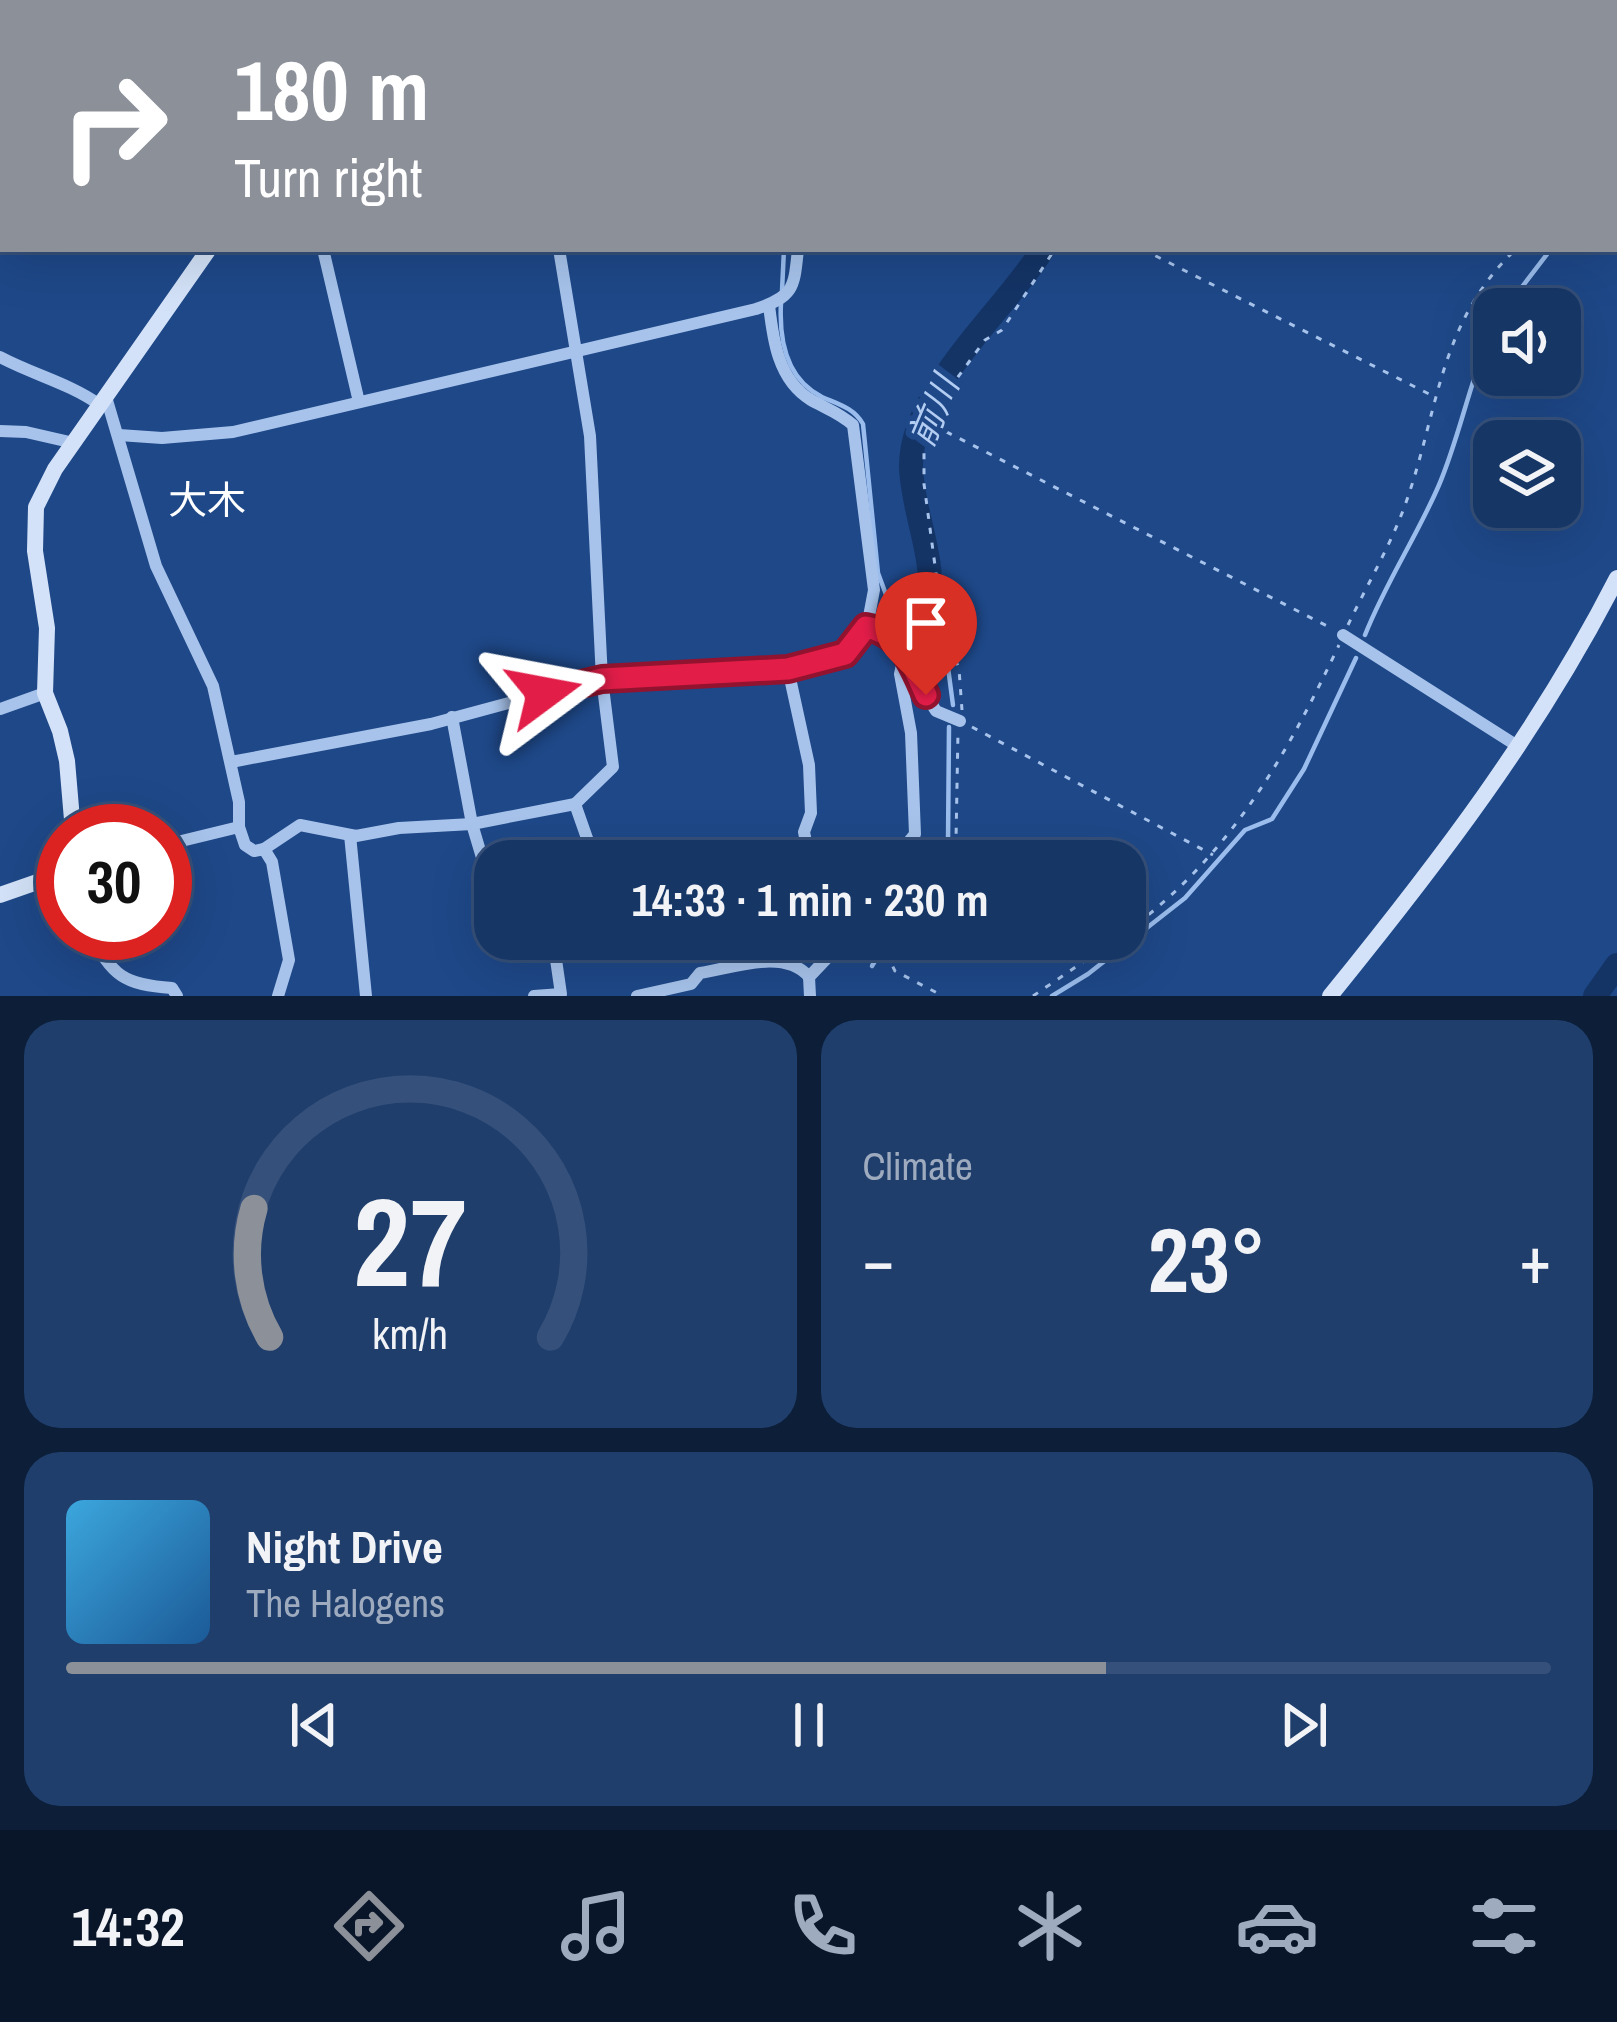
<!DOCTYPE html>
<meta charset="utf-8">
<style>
:root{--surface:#163666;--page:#1f3e6c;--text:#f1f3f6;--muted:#9eabbf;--line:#35507a;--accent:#8c9099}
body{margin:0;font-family:"Archivo Narrow","Noto Sans JP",sans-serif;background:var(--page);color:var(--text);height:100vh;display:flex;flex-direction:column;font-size:45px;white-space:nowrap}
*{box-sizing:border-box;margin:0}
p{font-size:39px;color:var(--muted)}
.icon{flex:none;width:66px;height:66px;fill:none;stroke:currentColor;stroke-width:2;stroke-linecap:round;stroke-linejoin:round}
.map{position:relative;height:996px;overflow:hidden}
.drawer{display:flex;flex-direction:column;gap:24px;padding:24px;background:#0c1e38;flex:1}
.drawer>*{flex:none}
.banner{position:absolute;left:0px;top:0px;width:1617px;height:252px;box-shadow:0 12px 48px #0002,0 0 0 3px var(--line);background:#8c9099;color:#fff;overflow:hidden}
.fabs{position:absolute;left:1473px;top:288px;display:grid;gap:24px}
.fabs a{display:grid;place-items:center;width:108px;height:108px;border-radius:24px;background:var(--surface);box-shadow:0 12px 48px #0002,0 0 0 3px var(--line);font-size:60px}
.speed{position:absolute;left:36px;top:804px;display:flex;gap:24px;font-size:60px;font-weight:700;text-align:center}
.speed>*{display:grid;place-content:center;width:156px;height:156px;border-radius:50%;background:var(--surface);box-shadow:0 12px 48px #0002,0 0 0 3px var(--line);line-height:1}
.speed .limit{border:18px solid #d22;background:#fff;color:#111}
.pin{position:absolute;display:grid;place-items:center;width:102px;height:102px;color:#fff;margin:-123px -51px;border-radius:50% 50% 50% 0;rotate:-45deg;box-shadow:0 0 12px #0007}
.pin .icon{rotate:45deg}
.me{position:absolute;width:132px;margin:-66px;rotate:77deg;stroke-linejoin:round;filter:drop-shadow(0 0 9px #0008)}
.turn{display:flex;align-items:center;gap:42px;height:252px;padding:0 36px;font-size:54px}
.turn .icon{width:156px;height:156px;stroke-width:2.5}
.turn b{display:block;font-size:84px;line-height:102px}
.big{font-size:90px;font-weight:700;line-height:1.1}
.drawer .tile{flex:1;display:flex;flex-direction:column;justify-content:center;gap:18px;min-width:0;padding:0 42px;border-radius:36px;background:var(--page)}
.drawer .dial{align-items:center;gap:0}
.dial svg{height:312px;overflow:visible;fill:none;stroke:var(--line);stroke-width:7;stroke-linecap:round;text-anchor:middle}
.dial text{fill:var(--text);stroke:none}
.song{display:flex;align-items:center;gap:36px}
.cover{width:144px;height:144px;border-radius:18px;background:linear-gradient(135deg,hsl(200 70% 55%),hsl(210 70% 35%))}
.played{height:12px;border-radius:6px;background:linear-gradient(90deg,var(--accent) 70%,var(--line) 70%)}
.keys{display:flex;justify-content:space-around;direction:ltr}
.heat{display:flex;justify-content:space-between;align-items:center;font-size:66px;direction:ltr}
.drawer .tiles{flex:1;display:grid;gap:24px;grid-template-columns:1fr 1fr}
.tile:last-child{grid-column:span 2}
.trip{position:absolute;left:474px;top:840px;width:672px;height:120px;border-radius:36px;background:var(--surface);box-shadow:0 12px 48px #0002,0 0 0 3px var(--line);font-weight:700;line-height:120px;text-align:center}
.dock{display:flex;height:192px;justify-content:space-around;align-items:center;background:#091629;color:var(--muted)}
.dock .icon{width:84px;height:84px}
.dock .active{color:var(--accent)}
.dock b{font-size:54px;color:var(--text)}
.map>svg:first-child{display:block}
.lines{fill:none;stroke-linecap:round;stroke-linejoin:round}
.stream{stroke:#9abded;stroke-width:4.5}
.river{stroke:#143466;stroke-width:24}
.path{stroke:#a7c3eb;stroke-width:3;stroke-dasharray:6 9;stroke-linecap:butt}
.street{stroke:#a7c3eb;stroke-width:12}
.secondary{stroke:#d3e2f8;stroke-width:16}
.route-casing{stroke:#92132f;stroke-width:30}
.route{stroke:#e11d48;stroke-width:21}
.labels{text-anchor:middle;stroke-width:12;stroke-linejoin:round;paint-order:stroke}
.water-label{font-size:36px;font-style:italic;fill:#b3cdf2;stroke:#1e4888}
.quarter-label{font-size:39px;fill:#fff;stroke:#1e4888}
</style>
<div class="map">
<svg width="1617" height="996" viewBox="0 0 1617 996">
<rect width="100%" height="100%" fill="#1e4888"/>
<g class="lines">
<!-- stream -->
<g class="stream">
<path d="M770,0V3"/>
<path d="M227,3L231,0"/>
<path d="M0,13L3,14"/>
<path d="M1614,194L1617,191"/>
<path d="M782,291L784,249"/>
<path d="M781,303C779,339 786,379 822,397C838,404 854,408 863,424L878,573L898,627"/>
<path d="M1505,309L1551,249"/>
<path d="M929,604L947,660L953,705"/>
<path d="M1365,635C1386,582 1417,536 1439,485C1461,433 1470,378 1494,327"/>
<path d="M934,861L948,843L949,727"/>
<path d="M872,966L888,939"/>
<path d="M1052,996L1088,974L1185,898L1245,830L1272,819L1304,769L1356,658"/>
</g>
<!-- river -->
<g class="river">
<path d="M1239,3L1241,0"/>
<path d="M929,604C928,592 931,579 929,567C925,534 912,500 911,467C910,390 1004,312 1043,249"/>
<path d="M1595,996L1617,965"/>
</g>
<!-- path -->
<g class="path">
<path d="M1252,3L1254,0"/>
<path d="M1614,155L1617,152"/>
<path d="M1142,249L1435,397"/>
<path d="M933,425L1331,628"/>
<path d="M1348,625C1366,587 1389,548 1404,508C1439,413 1437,324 1516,249"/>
<path d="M962,710L959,669L943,625L924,484V449L947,392L985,340L1002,330L1055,249"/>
<path d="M972,727L1213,855"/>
<path d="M945,861L956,840L958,731"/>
<path d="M1125,933C1229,857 1285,759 1339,645"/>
<path d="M899,939L890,961L895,971L943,996"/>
<path d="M1033,996L1117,939"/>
</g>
<!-- street -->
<g class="street">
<path d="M491,0L492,3"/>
<path d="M783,0V3"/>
<path d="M120,3L121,0"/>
<path d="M1086,3L1087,0"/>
<path d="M0,232L3,226"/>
<path d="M323,249L359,402"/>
<path d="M559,249L590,436L602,679L613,767L575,804L595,861"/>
<path d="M769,305C773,340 778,380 811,400C825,408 840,413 853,425L874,590L867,627"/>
<path d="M0,357C34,375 69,383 100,405"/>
<path d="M106,397L156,566L213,686L239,802V827L245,845L254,851L264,849L272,862L289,960L278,996"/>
<path d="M0,431L26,432L74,443"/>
<path d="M119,435L162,438L233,432L756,309C795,296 794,287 798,249"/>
<path d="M1343,635L1519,747"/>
<path d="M788,669L845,654L867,627C908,634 916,681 936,711L960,721"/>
<path d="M0,709L45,693"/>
<path d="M452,717L472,824L495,901"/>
<path d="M231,762L431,724L590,681L788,669L809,765L811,813L804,832L810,861"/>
<path d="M350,835L366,996"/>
<path d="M165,845L239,827"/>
<path d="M264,849L300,825L356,836L399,828L472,824L575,804"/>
<path d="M893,861L915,834L911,733L900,674L905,651"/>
<path d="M91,933C111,976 125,985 172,988L177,996"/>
<path d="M778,939L782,960"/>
<path d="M534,996L561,994L553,939"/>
<path d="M637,996L691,984L700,973C733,968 785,948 809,977"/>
<path d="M810,996L809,977L845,939"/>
</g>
<!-- secondary -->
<g class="secondary">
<path d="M361,3L363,0"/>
<path d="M73,831L67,761L60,731L45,693L47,628L35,551L36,507L55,469L209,249"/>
<path d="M0,895L63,873"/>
<path d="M1330,996C1438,863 1539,731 1617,578"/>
</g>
</g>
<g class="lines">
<!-- route casing -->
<g class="route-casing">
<path id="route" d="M544,693L602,679L788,669L845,654L866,627C902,633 913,666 926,695"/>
</g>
<!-- route -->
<use href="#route" class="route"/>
</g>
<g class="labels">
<!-- water labels -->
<g class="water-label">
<text transform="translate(933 411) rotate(-67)" y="13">前川</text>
</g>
<!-- quarter labels -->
<g class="quarter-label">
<text x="207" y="514">大木</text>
</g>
</g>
</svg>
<div class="fabs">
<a><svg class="icon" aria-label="sound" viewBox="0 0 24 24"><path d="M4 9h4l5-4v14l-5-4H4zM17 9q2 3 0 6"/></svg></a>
<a><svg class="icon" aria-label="layers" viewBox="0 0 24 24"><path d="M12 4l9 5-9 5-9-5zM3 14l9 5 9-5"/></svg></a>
</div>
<div class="speed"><div class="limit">30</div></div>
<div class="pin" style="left:926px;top:695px;background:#d93025"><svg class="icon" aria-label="arrive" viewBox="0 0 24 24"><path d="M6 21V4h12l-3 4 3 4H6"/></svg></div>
<svg class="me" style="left:544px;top:693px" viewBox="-20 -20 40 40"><path d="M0-17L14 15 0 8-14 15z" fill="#e11d48" stroke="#fff" stroke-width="4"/></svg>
<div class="trip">14:33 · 1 min · 230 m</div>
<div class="banner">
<div class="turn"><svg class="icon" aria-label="right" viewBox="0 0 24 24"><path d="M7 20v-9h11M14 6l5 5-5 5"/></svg><div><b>180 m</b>Turn right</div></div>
</div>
</div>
<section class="drawer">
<div class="tiles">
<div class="tile dial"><svg viewBox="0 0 100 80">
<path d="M14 69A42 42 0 1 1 86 69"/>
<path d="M14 69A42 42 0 0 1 10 36" stroke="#8c9099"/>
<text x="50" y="56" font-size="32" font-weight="700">27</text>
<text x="50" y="72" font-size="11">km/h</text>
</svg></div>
<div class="tile"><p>Climate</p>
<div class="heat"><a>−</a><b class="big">23°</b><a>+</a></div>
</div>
<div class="tile">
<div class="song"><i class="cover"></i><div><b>Night Drive</b><p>The Halogens</p></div></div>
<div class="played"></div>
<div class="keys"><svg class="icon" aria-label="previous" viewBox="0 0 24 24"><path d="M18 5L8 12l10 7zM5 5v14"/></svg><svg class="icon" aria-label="pause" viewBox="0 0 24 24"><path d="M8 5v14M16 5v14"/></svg><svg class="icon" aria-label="next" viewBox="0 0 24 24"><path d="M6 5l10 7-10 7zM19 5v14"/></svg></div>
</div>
</div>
</section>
<nav class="dock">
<b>14:32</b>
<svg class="icon active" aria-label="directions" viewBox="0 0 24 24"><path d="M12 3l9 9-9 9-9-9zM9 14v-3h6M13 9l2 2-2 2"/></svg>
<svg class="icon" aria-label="music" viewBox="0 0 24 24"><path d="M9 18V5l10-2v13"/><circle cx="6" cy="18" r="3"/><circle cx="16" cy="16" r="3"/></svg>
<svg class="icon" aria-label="phone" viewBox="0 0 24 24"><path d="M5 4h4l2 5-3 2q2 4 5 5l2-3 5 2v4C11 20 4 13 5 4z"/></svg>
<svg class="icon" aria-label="climate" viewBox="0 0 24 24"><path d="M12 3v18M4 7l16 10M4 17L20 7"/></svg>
<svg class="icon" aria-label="car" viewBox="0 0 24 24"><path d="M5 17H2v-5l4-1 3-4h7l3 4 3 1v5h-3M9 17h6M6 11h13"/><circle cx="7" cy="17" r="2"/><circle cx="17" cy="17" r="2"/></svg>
<svg class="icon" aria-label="filters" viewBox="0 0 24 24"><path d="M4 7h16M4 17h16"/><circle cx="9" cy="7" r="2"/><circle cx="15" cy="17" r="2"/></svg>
</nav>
